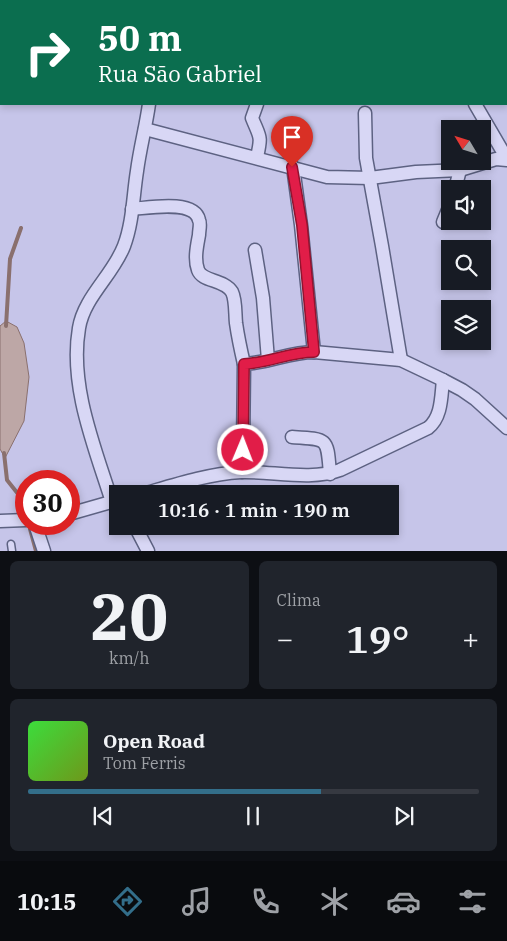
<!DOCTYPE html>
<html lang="pt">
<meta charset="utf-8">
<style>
:root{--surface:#171b24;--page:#20242c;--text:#f1f3f6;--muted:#9ea1a6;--line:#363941;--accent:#336e8a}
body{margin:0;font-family:"IBM Plex Serif",serif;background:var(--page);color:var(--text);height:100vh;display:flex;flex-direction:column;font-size:19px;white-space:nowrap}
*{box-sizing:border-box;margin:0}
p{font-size:16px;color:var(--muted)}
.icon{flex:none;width:28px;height:28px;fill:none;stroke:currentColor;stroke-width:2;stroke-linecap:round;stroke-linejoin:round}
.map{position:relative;height:551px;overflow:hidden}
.drawer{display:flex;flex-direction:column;gap:10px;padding:10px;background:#0d0f14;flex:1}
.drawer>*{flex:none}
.hud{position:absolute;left:0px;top:0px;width:508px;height:105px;box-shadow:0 2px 8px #0003;background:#0b6e4f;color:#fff;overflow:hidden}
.needle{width:32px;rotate:308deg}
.tools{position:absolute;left:441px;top:120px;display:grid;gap:10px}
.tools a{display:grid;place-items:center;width:50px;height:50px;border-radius:0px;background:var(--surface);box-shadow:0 2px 8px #0003;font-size:25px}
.speed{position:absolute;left:15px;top:470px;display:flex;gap:10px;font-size:25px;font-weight:700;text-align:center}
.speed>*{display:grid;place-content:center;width:65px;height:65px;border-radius:50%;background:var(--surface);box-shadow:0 2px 8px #0003;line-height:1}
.speed .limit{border:8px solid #d22;background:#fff;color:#111}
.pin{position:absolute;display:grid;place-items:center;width:42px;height:42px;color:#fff;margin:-51px -21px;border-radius:50% 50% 50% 0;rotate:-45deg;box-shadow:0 0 5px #0007}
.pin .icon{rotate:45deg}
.me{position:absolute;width:55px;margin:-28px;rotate:1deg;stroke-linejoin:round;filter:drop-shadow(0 0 4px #0008)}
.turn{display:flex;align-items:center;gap:18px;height:105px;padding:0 15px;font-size:22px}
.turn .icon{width:65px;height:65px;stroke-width:2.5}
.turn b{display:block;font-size:35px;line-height:42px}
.big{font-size:38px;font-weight:600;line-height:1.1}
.drawer .tile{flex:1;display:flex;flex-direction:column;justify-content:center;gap:8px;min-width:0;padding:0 18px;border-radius:8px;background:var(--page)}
.drawer .dial{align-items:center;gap:0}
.dial b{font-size:65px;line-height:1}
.song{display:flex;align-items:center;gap:15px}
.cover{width:60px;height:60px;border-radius:8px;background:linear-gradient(135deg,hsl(120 70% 55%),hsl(80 70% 35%))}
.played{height:5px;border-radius:2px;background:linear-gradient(90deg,var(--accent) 65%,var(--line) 65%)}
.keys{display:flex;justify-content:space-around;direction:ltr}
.heat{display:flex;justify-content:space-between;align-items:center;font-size:28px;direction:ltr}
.drawer .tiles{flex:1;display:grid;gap:10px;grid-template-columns:1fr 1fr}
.tile:last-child{grid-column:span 2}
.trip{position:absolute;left:109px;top:485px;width:290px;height:50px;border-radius:0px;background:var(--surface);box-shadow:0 2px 8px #0003;font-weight:600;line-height:50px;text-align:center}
.menu{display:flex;height:80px;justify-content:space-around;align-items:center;background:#090b0e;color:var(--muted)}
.menu .icon{width:35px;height:35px}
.menu .selected{color:var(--accent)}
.menu b{font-size:22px;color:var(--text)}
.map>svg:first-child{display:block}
.water{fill:#bda7a6;stroke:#8a706e}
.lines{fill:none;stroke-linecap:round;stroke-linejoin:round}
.stream{stroke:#8a706e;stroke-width:4}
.service-casing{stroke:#5d6282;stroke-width:9}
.minor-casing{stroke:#5d6282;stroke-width:15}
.service{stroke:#d8d7f5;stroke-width:6}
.minor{stroke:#d8d7f5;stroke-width:12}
.route-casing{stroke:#92132f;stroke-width:12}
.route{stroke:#e11d48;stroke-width:9}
</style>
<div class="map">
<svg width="507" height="551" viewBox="0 0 507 551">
<rect width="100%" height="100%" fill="#c6c5e9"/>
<!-- water -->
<path class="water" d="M6,321L17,327L24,343L29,377L24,421L5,458L0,449V326Z"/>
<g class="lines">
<!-- stream -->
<g class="stream">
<path d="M35,1V0"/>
<path d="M6,326L10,259L21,228"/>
<path d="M4,453L7,480L26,504"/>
<path d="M30,529L36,551"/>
</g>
<!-- service casing -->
<g class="service-casing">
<path id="service" d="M11,544L12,551"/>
</g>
<!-- minor casing -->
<g class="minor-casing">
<g id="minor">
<path d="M244,0L245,1"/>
<path d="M493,0L495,1"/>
<path d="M188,1L190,0"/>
<path d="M506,9H507"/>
<path d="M257,104L252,118C260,138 262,135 257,157"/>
<path d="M475,104L507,159"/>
<path d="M365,113L366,158L382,246L401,360"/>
<path d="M145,129L327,177L370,178L416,172L460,170L496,159L507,160"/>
<path d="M293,167L301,225L314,352"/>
<path d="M455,189L460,170"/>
<path d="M132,209C148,208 194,199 199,220C201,224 199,230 199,235C197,246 194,259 198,270C202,282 224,279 232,292C236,300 235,314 236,323C238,337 241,351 244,364"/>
<path d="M443,222L450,205"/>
<path d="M255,250L263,298L268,360"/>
<path d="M292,437C329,439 327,438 330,474"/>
<path d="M242,472L243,450L244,364C268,363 290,352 314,352L401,360L443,380L462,390L475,399L507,428"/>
<path d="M143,494C174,485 207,474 241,472C272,471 311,481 340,470L428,428C442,417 441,397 443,380"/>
<path d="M112,502C95,448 69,386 79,328C84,297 113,275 124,246C133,222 133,196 137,171C140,148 146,126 149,104"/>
<path d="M69,514L118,500"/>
<path d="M0,521L26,520"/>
<path d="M35,524L44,551"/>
<path d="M135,526L148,551"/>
</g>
</g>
<!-- service -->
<use href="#service" class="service"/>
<!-- minor -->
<use href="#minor" class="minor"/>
</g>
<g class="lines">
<!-- route casing -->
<g class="route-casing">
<path id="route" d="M243,450L244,364C268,363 290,352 314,352L302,225L292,167"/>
</g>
<!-- route -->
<use href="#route" class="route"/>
</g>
</svg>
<div class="tools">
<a><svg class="needle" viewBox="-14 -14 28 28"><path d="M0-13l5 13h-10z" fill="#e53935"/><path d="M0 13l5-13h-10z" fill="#9ea1a6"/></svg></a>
<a><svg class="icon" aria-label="sound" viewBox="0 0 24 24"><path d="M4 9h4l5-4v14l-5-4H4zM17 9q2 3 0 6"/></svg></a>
<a><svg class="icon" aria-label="search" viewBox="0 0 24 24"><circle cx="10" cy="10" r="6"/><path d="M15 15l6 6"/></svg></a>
<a><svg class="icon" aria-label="layers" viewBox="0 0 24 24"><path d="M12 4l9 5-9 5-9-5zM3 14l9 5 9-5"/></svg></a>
</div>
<div class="speed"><div class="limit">30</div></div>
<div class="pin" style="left:292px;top:167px;background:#d93025"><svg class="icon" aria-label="arrive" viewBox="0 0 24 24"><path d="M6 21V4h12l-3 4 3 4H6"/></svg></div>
<svg class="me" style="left:243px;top:450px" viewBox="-20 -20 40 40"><circle r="17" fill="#e11d48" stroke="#fff" stroke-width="3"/><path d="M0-11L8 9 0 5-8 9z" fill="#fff"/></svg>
<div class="trip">10:16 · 1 min · 190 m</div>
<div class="hud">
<div class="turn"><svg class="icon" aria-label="right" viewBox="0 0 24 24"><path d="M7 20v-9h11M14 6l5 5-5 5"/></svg><div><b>50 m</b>Rua São Gabriel</div></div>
</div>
</div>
<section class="drawer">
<div class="tiles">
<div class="tile dial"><b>20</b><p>km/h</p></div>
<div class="tile"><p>Clima</p>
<div class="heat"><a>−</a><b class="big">19°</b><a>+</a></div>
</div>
<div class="tile">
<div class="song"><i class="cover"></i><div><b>Open Road</b><p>Tom Ferris</p></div></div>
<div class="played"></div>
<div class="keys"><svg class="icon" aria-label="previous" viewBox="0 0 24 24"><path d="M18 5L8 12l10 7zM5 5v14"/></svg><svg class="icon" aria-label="pause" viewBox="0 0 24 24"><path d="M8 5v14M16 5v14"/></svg><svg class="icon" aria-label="next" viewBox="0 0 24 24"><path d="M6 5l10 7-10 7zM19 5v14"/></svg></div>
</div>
</div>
</section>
<nav class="menu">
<b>10:15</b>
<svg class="icon selected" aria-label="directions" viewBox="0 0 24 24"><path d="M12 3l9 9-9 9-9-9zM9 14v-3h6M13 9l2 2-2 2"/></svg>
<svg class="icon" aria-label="music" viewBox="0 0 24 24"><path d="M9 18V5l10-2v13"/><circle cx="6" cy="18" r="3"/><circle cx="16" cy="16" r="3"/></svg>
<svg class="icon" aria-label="phone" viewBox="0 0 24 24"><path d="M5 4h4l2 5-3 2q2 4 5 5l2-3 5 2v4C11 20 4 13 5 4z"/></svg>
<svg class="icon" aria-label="climate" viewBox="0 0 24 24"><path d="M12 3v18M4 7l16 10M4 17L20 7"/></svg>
<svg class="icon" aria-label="car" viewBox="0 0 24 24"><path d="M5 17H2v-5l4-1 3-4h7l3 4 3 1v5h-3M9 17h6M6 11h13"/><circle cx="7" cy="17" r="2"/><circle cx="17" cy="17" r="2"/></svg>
<svg class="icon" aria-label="filters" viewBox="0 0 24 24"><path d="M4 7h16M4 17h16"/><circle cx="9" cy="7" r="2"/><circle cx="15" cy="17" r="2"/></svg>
</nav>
